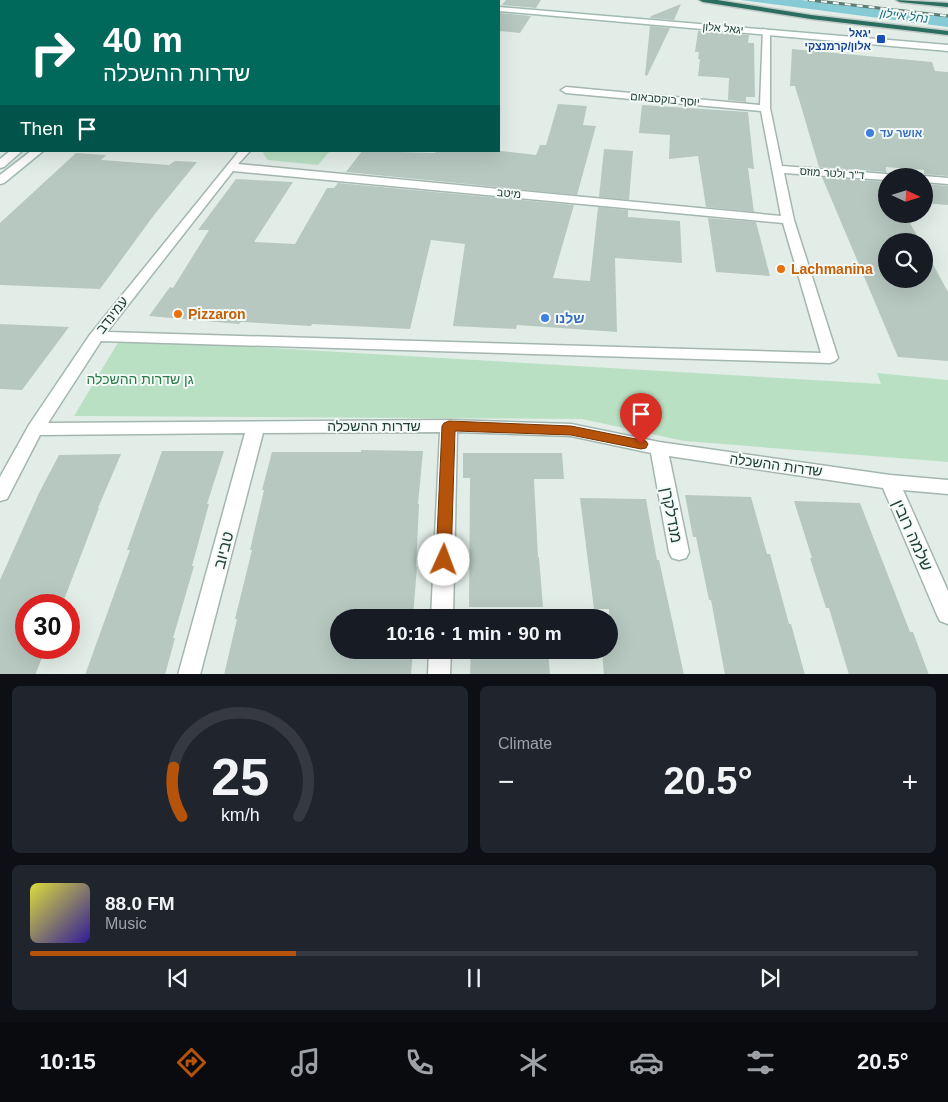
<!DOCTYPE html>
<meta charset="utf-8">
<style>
:root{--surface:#171b24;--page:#20242c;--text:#f1f3f6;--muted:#9ea1a6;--line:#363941;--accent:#b45309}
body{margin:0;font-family:Arial,"Noto Sans Hebrew",sans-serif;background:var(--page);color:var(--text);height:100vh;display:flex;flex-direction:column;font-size:19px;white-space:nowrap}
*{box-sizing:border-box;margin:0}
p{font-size:16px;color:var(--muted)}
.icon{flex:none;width:28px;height:28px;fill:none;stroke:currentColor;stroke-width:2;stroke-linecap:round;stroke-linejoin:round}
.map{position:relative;height:674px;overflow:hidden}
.side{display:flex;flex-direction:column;gap:12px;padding:12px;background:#0d0f14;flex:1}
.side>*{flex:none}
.hud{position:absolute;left:0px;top:0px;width:500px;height:152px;box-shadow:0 5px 20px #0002;background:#00695c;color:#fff;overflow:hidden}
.needle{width:32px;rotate:94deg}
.controls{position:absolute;left:878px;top:168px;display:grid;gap:10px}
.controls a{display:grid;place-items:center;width:55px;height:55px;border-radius:50%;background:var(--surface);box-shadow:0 5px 20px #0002;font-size:25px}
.speed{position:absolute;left:15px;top:594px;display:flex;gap:10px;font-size:25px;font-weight:700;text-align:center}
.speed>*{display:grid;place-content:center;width:65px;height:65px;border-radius:50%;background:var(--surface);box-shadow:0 5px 20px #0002;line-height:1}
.speed .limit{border:8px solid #d22;background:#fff;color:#111}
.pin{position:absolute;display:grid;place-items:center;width:42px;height:42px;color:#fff;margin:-51px -21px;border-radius:50% 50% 50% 0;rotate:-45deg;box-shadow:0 0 5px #0007}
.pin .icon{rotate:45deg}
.me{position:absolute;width:55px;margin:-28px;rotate:2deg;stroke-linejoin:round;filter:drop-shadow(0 0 4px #0008)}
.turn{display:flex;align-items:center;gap:18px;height:105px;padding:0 20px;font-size:22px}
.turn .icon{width:65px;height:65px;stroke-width:2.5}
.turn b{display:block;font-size:35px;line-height:42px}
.then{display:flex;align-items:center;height:48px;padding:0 20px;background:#0003;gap:10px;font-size:19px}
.big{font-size:38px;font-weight:700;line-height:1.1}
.side .widget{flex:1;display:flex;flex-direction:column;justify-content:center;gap:8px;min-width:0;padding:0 18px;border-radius:8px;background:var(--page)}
.side .dial{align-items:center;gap:0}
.dial svg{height:130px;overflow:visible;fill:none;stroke:var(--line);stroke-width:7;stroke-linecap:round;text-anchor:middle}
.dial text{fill:var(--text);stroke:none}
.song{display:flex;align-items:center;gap:15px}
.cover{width:60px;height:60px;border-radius:8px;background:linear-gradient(135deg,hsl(60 70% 55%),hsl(250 70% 35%))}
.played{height:5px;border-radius:2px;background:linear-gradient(90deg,var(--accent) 30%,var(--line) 30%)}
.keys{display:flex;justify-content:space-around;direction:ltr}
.heat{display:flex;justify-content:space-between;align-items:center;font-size:28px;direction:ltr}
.side .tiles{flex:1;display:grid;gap:12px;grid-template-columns:1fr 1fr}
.widget:last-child{grid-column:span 2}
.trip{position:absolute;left:330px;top:609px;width:288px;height:50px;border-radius:25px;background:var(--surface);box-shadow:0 5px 20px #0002;font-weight:700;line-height:50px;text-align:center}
.menu{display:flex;height:80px;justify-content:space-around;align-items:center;background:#090b0e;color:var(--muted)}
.menu .icon{width:35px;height:35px}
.menu .on{color:var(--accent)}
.menu b{font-size:22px;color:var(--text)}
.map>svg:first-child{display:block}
.green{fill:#bae0c4}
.water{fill:#86cad6}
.building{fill:#b7c8c1}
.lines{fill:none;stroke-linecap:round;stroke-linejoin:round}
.street-casing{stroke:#a4b6b0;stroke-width:3}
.secondary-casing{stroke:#a0bab1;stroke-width:3}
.highway-casing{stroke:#c1cac7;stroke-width:3}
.street{fill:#fff;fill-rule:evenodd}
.secondary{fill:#fff;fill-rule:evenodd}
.highway{fill:#2a6e60;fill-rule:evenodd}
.rail-casing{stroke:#5b7b73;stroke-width:3}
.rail{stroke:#f3f9f6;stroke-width:2;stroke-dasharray:6;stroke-linecap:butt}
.route{fill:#b45309;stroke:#753606}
.transit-dot{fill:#1a4fb4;stroke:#f3f9f6;stroke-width:2}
.shop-dot{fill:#3f7fe0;stroke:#f3f9f6;stroke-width:2}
.food-dot{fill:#e8710a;stroke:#f3f9f6;stroke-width:2}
.labels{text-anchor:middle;stroke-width:4;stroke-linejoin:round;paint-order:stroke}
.far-street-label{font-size:11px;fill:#214038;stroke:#f3f9f6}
.far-transit-label{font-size:11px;font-weight:bold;fill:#164399;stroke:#f3f9f6;text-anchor:end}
.far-shop-label{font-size:11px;font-weight:bold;fill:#366cbe;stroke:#f3f9f6;text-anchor:start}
.far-water-label{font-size:12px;font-style:italic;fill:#166e80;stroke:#f3f9f6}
.food-label{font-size:14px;font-weight:bold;fill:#c56008;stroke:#f3f9f6;text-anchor:start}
.street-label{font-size:14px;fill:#214038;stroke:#f3f9f6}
.shop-label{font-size:14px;font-weight:bold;fill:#366cbe;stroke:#f3f9f6;text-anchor:start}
.park-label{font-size:14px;fill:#287a48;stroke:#f3f9f6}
.near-street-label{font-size:16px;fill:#214038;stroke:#f3f9f6}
</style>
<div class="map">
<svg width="948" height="675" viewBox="0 0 948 675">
<rect width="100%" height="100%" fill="#e2ede8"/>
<!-- green -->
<g class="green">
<path d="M265,151H330L318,165L268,160L263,153Z"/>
<path d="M120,339L881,384L877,373L948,380V462L684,441L582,419L74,416Z"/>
</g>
<!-- water -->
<path class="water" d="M741,0H801L948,17V27Z"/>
<!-- building -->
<g class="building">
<path d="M506,0H541L536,8L502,5Z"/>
<path d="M681,4L674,20L650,18L651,16Z"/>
<path d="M499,13L531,16L520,33L499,31Z"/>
<path d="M650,26L670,28L647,76L645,75Z"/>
<path d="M698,31L749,35L748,43H754L755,97H746V102L728,100L729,78L698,76L700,59H698L699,52H695Z"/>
<path d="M792,49L932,62L935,71L948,72V176L924,174V170L886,167V172L819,167L795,86H790Z"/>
<path d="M558,104L587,106L583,125L596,126L577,195L346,172L362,151L435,153L436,151H501L536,155L540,145H546Z"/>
<path d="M642,105L748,112L754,169L748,168L754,212L706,207L698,156L669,159L670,135L639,133Z"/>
<path d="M604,149L633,151L629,200L599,197Z"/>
<path d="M76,153L106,155L101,160L169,165L175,161L197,162L154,215L100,289L0,285V223Z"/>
<path d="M822,177L886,182V214H905L920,241H886V279H924V248L948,292V361L898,357Z"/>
<path d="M236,179L293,182L254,242L295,244L327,188H334L338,183L574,205L553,278L590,281L598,207L628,210V217L680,221L682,263L615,258L617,332L517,325L516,329L453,326L465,244L431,240L410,329L312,324L311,326L241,322L239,324L149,316L170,287L173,288L209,230H198Z"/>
<path d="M924,184L948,186V205L924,203Z"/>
<path d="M708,218L756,222L770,276L716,272Z"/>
<path d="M0,324L69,327L22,390L0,389Z"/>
<path d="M361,450L423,451L418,504H419L416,567H417L413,617L339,616V650H413L411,675H224L237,619H235L252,550H250L264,490H262L272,452H361Z"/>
<path d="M162,451H224L207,504H209L192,566H194L173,638H175L165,675H85L130,550H127Z"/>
<path d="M463,453H562L564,479H534L538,557H539L543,607H469L470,478H463Z"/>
<path d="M121,454L98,508H99L62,605H26V648H46L35,675H0V580L39,493L59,455Z"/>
<path d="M685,495L751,497L767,554H770L789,624H791L805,675H725L711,600H709L696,537H693Z"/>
<path d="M580,498L646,499L657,560H659L684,675H604L602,650H609V609H594Z"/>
<path d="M794,501L860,503L910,632H913L929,675H849L829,608H826L810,558H812Z"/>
<path d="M471,650H548L550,675H470Z"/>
</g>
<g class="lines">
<!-- street casing -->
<g class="street-casing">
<g id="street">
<path d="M393,0H400L401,1H392Z"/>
<path d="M763,29L770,31V108L782,166L886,174L891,176H886V180L784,173L794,220L838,358L835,361L830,363L101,341L48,423L449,420L571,424L659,442L890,475L948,480V494L903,490L948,591V624L940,621L937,615L883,488L669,456L689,552L686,558L679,560L672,558L669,552L651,453L571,436L457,432L453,618H431L440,432L263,433L200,675H178L245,433L40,435L7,499L0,501V477L29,425L89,336L239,151H250L238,164L781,216L761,111L566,93L561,90L566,87L760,105ZM233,171L783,223L821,353L107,332Z"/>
<path d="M0,48L1,49V54H0Z"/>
<path d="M921,176H924L948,178V184L924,182V176Z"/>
<path d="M429,650H451L450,675H428Z"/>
</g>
</g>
<!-- secondary casing -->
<g class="secondary-casing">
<g id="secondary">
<path d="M301,0H325L326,1H302Z"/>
<path d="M380,0H403L404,1H381Z"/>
<path d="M499,7L948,45V51L499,11Z"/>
<path d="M10,151H22L4,167L0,168V159Z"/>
<path d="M31,151H43L4,183L0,184V175Z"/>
</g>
</g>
<!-- highway casing -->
<g class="highway-casing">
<g id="highway">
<path d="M699,0H717L811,15L948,31V35L811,19L703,2Z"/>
<path d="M896,0L948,3V7L900,2Z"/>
</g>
</g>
<!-- street -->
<use href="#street" class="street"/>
<!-- secondary -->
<use href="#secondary" class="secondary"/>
<!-- highway -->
<use href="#highway" class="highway"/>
<!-- rail casing -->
<g class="rail-casing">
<path id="rail" d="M809,0L948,16"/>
</g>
<!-- rail -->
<use href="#rail" class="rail"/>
</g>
<!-- route -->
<path class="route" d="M449,421L571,426L646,441L648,444L646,448L641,449L571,435L455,431L451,560L449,564L444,566L438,564L436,560L442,426L444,423Z"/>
<!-- markers -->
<rect class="transit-dot" x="876" y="34" width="10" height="10" rx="2.5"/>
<g class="shop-dot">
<circle cx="870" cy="133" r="5"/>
<circle cx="545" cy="318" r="5"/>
</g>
<g class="food-dot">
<circle cx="781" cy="269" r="5"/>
<circle cx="178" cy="314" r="5"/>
</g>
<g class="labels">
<!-- far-street labels -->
<g class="far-street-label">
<text transform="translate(723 28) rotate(5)" y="4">יגאל אלון</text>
<text transform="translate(665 99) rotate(5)" y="4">יוסף בוקסבאום</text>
<text transform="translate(832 173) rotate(4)" y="4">ד"ר ולטר מוזס</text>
<text transform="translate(509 193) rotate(5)" y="4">מיטב</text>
</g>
<!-- far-transit labels -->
<g class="far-transit-label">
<text x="871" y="37">יגאל<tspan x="871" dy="13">אלון/קרמנצקי</tspan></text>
</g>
<!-- far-shop labels -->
<g class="far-shop-label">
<text x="880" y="137">אושר עד</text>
</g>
<!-- far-water labels -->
<g class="far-water-label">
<text transform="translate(904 16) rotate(7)" y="4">נחל איילון</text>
</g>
<!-- food labels -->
<g class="food-label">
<text x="791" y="274">Lachmanina</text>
<text x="188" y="319">Pizzaron</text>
</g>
<!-- street labels -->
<g class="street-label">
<text transform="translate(112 315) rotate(-52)" y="5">עמינדב</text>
<text x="374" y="431">שדרות ההשכלה</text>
<text transform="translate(776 465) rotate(8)" y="5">שדרות ההשכלה</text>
</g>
<!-- shop labels -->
<g class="shop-label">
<text x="555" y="323">שלנו</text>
</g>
<!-- park labels -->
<g class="park-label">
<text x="140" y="384">גן שדרות ההשכלה</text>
</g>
<!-- near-street labels -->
<g class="near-street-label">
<text transform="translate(672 515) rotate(79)" y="6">מנדלקרן</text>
<text transform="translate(913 535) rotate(66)" y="6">שלמה רובין</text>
<text transform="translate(223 550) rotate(-75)" y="6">טביוב</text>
</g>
</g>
</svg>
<div class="controls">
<a><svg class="needle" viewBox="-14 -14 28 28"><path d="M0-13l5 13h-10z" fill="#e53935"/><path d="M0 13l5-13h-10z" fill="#9ea1a6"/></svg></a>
<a><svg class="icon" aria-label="search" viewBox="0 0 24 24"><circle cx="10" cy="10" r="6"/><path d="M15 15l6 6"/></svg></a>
</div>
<div class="speed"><div class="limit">30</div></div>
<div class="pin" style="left:641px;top:444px;background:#d93025"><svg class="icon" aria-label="arrive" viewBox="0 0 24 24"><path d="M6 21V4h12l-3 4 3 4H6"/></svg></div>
<svg class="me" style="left:444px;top:560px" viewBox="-20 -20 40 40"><circle r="19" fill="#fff"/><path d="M0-13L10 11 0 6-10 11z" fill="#b45309"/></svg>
<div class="trip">10:16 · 1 min · 90 m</div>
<div class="hud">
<div class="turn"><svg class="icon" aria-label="right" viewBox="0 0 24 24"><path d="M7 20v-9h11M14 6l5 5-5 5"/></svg><div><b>40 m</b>שדרות ההשכלה</div></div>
<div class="then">Then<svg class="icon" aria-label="arrive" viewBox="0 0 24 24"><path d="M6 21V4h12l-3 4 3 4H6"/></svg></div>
</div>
</div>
<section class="side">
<div class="tiles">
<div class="widget dial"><svg viewBox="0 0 100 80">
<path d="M14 69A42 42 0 1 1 86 69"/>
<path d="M14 69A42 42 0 0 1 9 39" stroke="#b45309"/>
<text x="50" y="56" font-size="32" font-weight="700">25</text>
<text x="50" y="72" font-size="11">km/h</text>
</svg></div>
<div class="widget"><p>Climate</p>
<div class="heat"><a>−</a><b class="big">20.5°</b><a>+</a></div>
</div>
<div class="widget">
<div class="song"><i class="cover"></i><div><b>88.0 FM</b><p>Music</p></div></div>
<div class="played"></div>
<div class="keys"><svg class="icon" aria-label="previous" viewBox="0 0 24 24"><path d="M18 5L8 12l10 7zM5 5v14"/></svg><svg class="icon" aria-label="pause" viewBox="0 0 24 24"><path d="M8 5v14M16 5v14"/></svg><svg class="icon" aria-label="next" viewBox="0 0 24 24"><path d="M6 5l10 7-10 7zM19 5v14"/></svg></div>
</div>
</div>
</section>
<nav class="menu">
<b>10:15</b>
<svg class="icon on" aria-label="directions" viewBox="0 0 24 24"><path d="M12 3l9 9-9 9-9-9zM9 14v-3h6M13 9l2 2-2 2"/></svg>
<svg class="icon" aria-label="music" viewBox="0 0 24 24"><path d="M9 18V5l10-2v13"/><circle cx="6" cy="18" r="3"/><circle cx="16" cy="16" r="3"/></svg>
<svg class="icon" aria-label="phone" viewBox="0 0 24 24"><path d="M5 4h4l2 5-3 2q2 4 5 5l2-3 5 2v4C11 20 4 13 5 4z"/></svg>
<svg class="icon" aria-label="climate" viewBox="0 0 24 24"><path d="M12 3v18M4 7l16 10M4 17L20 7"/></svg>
<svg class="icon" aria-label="car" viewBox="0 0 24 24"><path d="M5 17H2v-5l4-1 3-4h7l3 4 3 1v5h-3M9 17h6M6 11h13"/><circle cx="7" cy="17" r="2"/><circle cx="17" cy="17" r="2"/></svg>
<svg class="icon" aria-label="filters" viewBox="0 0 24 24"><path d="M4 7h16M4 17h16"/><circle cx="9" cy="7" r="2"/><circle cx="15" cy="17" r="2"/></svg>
<b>20.5°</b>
</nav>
